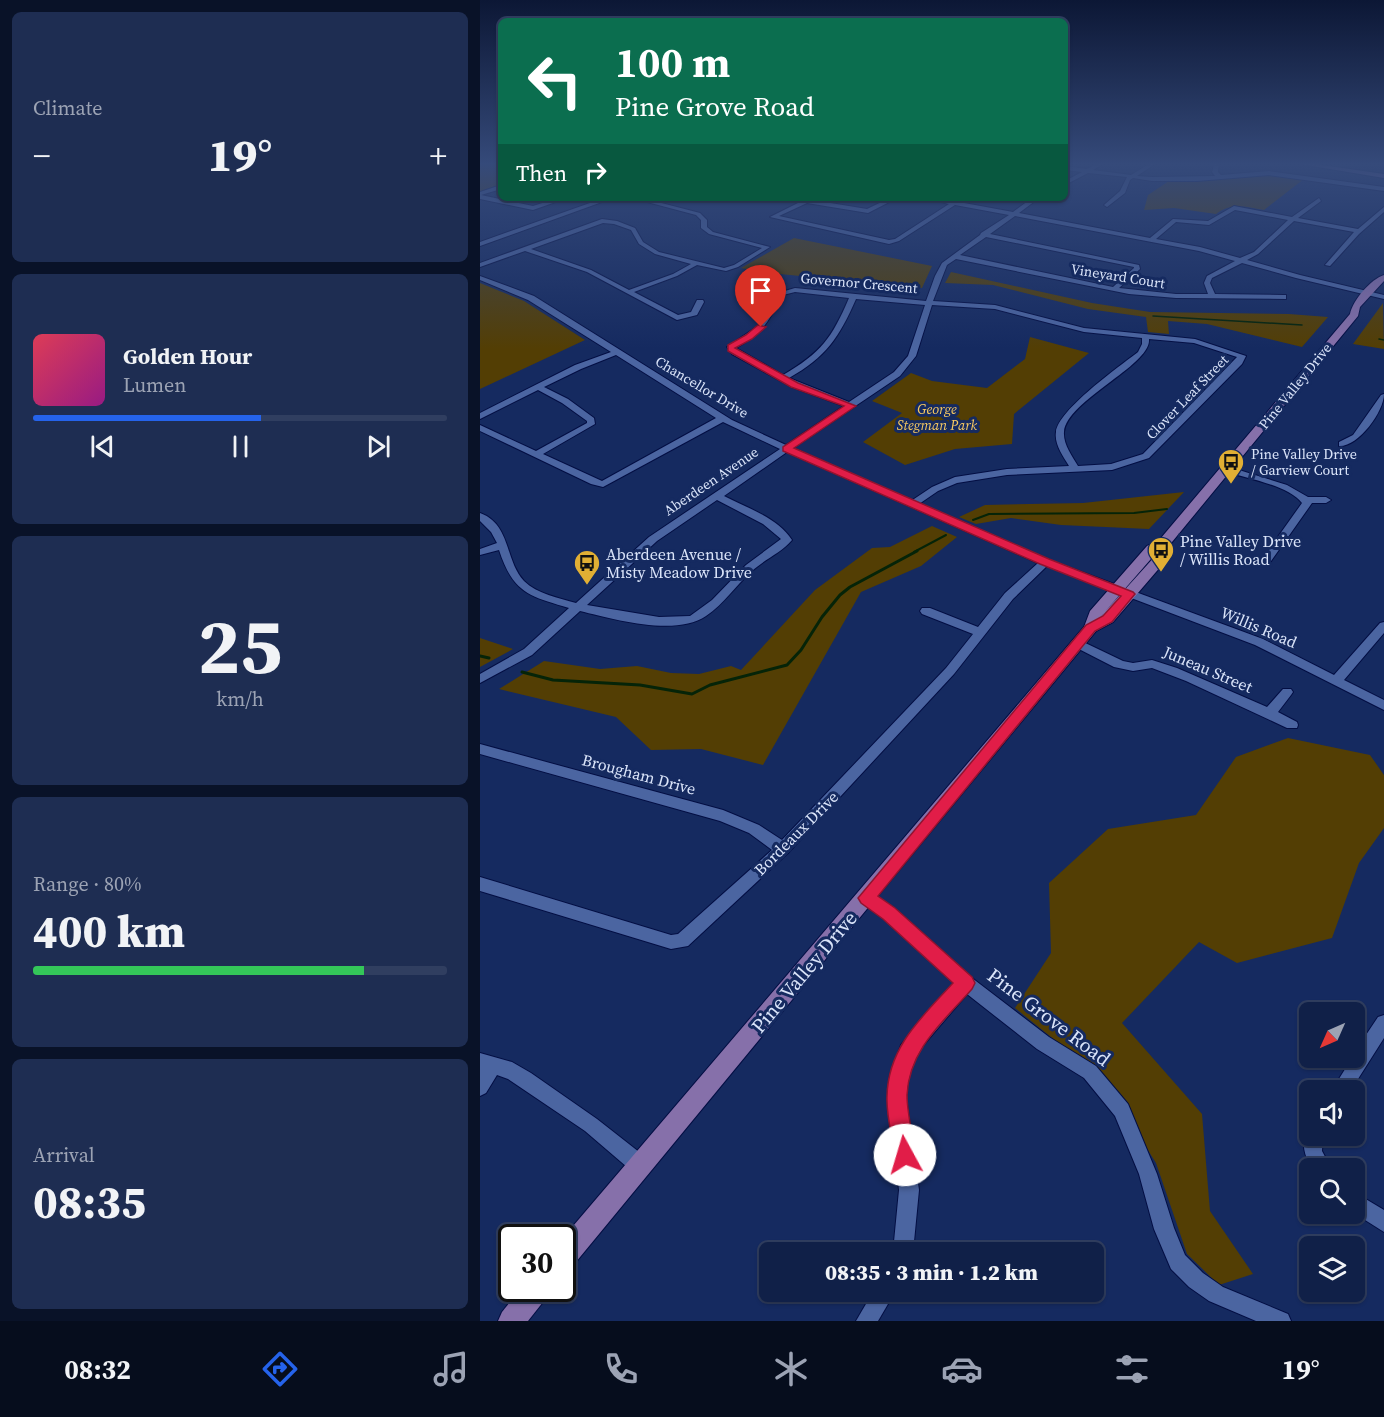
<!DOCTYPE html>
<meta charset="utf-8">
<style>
:root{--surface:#102048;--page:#1e2d52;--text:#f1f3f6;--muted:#9ca3b4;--line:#303e60;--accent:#2563eb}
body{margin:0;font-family:"Source Serif 4",serif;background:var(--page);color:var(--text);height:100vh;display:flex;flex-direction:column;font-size:22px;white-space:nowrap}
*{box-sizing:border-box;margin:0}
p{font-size:20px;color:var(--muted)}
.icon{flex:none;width:33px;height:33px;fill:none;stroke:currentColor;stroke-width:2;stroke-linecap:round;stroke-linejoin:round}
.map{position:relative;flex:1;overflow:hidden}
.sheet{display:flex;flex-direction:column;gap:12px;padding:12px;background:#091228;width:480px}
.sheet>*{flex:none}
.hud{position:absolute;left:18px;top:18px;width:570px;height:183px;border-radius:9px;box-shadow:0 2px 4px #0004,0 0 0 2px var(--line);background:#0b6e4f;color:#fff;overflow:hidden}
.needle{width:39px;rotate:225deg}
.controls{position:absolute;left:819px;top:1002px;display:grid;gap:12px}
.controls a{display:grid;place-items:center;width:66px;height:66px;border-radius:9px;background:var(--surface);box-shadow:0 2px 4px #0004,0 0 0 2px var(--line);font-size:30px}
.speed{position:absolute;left:18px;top:1224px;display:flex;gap:12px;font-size:30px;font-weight:700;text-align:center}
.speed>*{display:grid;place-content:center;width:78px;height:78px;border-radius:50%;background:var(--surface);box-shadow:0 2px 4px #0004,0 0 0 2px var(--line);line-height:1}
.speed .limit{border:3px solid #111;border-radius:9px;background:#fff;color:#111}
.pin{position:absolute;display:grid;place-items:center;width:51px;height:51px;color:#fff;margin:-62px -26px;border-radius:50% 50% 50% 0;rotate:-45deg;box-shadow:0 0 6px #0007}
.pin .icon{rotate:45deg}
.me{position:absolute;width:66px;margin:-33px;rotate:354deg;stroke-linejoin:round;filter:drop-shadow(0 0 4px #0008)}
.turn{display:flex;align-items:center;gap:21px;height:126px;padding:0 18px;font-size:27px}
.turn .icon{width:78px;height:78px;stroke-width:2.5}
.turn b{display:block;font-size:42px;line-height:51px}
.then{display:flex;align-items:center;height:57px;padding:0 18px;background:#0003;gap:12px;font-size:22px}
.big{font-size:45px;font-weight:800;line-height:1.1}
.sheet .widget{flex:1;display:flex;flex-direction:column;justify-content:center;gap:9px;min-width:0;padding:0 21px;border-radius:9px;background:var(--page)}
.sheet .dial{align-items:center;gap:0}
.dial b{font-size:78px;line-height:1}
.song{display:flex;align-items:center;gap:18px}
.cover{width:72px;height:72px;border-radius:9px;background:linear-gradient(135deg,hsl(350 70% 55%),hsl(310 70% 35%))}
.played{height:6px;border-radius:3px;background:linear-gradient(90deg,var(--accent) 55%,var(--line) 55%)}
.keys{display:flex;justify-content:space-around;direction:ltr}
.heat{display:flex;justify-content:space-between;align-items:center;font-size:33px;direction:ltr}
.charge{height:9px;border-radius:4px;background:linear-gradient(90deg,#34c759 80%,var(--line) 0)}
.trip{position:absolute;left:279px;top:1242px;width:345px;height:60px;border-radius:9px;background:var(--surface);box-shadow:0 2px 4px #0004,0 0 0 2px var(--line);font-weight:800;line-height:60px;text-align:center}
.dock{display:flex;height:96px;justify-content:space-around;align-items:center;background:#060d1d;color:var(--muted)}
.dock .icon{width:42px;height:42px}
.dock .on{color:var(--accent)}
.dock b{font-size:27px;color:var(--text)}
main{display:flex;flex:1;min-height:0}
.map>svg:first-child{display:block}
.green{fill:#533e04}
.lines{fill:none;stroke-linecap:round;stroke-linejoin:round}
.stream-far2{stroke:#052408;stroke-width:1.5}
.stream-far1{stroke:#052408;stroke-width:2}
.stream{stroke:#052408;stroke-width:3}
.minor-casing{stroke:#030e43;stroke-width:2}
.major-casing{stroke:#030e43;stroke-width:2}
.minor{fill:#4b65a1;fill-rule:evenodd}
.major{fill:#8670aa;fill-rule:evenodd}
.route{fill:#e11d48;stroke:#92132f;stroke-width:1.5}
.labels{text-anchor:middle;stroke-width:6;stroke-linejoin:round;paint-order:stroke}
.far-street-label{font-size:14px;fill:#dae4f9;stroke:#152a60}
.far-park-label{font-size:14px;font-style:italic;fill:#f8ca61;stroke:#152a60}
.far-poi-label{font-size:14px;fill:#dae4f9;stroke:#152a60;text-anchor:start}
.poi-label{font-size:16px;fill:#dae4f9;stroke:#152a60;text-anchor:start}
.street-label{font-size:16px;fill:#dae4f9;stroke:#152a60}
.near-street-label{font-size:20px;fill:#dae4f9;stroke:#152a60}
</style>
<main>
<section class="sheet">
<div class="widget"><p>Climate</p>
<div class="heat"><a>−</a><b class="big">19°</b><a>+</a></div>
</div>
<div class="widget">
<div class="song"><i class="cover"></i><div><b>Golden Hour</b><p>Lumen</p></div></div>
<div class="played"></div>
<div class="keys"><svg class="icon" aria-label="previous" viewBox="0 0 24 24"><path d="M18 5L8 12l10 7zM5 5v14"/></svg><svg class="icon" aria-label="pause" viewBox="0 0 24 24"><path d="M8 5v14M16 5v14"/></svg><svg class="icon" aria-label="next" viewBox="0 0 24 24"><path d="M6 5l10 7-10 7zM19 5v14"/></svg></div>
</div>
<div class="widget dial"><b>25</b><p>km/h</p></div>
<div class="widget"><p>Range · 80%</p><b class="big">400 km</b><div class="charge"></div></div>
<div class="widget"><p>Arrival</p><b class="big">08:35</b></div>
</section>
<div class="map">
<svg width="904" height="1321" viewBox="0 0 904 1321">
<rect width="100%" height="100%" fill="#152a60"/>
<!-- green -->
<g class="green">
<path d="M0,164H21V184L0,192Z"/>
<path d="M778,174L824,179L784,210C765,207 752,202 736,214L694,208L664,210L668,195L689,181L727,180Z"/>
<path d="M314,238L452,266L442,288L280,272L261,268Z"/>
<path d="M471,272L612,303L670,312L809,314L848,317L822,347L727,324L688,321L689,334L668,332L666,317L608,309L513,285L465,283Z"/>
<path d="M0,283L44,301L105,340L0,389Z"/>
<path d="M903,303L904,349L873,344Z"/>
<path d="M550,337L609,353L534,414L532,444L475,449L425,465L383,442L422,413L392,401L431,373L452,381L507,388L545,359Z"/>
<path d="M704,492L669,529L581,525L531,518L496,524L479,517L505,505L603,503Z"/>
<path d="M452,526L477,537L441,566L381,592L283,765L221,749L171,750L136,717L19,689L64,661L120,669L157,666L191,673L219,674L251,666L261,670L335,590L392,548L410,547Z"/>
<path d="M0,638L33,649L0,667Z"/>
<path d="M808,738L890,755L904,775V828L879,863L852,938L757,963L719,942L642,1023L722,1114L730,1211L773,1274L739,1285L707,1254L676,1163L623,1079L535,1008L571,953L569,883L628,829L716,815L756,757Z"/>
</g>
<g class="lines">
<!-- stream-far2 -->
<g class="stream-far2">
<path d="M673,316L822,325"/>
<path d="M899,339L904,340"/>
</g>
<!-- stream-far1 -->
<g class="stream-far1">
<path d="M493,520L509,514L654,513L687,509"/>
<path d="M434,552L466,535"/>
</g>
<!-- stream -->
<g class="stream">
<path d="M0,656L9,658"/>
<path d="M42,672L73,680L160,685L212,694L230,685L307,665L321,650L342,617L360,595L370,587L437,551"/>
</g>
<!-- minor casing -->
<g class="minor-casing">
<g id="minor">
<path d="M616,164H623L613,170L651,175L669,164H675L657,176L672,177L735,176L732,172L734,166L731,164H739L738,172L741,175L789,171L904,187V191L789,175L717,181H672L653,178L650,180L645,193L627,207L624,205L640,191L647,177L608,173L585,185V181L602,172L585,170V166L607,169Z"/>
<path d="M21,185V189L1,195L53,206L78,198H87L53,210L0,199V192Z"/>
<path d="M124,198H133L0,246V242Z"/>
<path d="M152,198H162L220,213L227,220V227L233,232L290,247L258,267L246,271L217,265L197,276L154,292L198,315L211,312L217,300H223L224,302L217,315L197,320L107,272L45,251L0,267V263L122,219L137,221L155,228L163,242L179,252L244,268L254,265L282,248L229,234L221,228V220L216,215ZM123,223L134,224L151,230L159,244L175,254L211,264L193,274L149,290L111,270L51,249Z"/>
<path d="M410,198H417L388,213L327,203L299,216L409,240L415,239L469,204L445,198H457L533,212L552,198H559L539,213L670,238L693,219L728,221L754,206L812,217L839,198L841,201L818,218L878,229L904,207V212L879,234L850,266L845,265L874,232L814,221L778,254L767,260L820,275L904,295V299L816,278L762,263L732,278L730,283L735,294L803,295H806V299L696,298L649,294L476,259L467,265L453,301L515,305L604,328L715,339L766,356L762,364L669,458L632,470L527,475L477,483L458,491L439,504L569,560L783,639L854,675L900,623L904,622V633L864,680L904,700V710L775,645L567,566L533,599L474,674L308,853L208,946L191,949L0,891V877L191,935L198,934L292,850L269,833L240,821L0,754V744L243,810L279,825L302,840L466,668L493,634L442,614L440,611L442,608H450L498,627L525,593L558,563L307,452L244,496C267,508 297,517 312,540C301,553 285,559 272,571C256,585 244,604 226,616C196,637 133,619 100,611L52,655L0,683V674L44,649L89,608C49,596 33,593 19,550L0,555V549L17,543L11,532L0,521V513C31,524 25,561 44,581C57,594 79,598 96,603L169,537L300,449L243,422L123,487L111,484L0,431V425L56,451L107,423V421L82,403L58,390L0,419V413L95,365L131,352L48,300L0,280V276L54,296L252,420L306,445L364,406L312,387L252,354L247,347L278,326L298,293L315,288L446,301L455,276L462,263L500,235L501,233L529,215L475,205L419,241L409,244L290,217L326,199L387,209ZM755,210L808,220L774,252L760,258L720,247L676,239L696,222L729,225ZM535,216L719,251L755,261L727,276L724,283L728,294H696L639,288L660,269L659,265L510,234ZM506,237L654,267V268L633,287L480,255ZM315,292L369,298C352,338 341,353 303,375L256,348C285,331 287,323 303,295ZM376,299L445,305L428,356L414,372L369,402L309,378C346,357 359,338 376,299ZM452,305L515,309L604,332L662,338V344L658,352C640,366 578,410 576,432C574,444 583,456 589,466L527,469L475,477L452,487L431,501L313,448L420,376L436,356ZM669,339L714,343L757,357L663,454L631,464L598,466C592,456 583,444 584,432C587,400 672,365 669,339ZM136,355L236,418L122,481L63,454L115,424L114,418L88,399L64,387L101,369ZM237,500L283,524L301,539L266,565L232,600L210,616L179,617L107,605L177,541Z"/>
<path d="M904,394C904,412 878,447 859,446V442L873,435L901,395Z"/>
<path d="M746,466L807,485L828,497H846L851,500L846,503H832L789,564H781L780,562L822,503C808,485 765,478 743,471L741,469Z"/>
<path d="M597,639L643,661L653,663L672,660L697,668L787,707L803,689H811L813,692L811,695L798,712L817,722L818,725L817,728H807L706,681L672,668L653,671L634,667L593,646L591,643Z"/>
<path d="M387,891L414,908L492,978L569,1037L616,1066L648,1104L677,1174L694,1228L705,1255L723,1273L743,1287L808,1314L811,1321H776L729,1301L709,1287L691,1269L674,1229L659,1174L635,1116L604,1078L557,1049L487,994L434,1056L428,1075L426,1097L439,1190L433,1252H413L419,1190L408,1097L410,1075L421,1045L475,983L404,918L382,903L379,898L382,893Z"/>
<path d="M904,1015V1038L871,1090H852L872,1058H874V1053L898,1017Z"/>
<path d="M0,1053L32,1062L51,1073L117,1119L168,1159L170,1166L168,1173L161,1175L154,1173L105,1131L28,1079L17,1075L6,1093L0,1096Z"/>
<path d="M827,1129H830V1136H843L842,1151L851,1168H832C824,1155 821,1144 827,1129Z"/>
<path d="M874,1192L904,1210V1232L874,1213Z"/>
<path d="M393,1292H415L398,1321H376Z"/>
</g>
</g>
<!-- major casing -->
<g class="major-casing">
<g id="major">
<path d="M820,164H835L904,174V178Z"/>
<path d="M904,275V281L880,307L878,316L692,542L688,558L633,622L616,631L91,1268L82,1271V1239L604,627L610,611L667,546L681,538L870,314C873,300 891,279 904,275ZM677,552V554L621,616L622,615Z"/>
<path d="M41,1288H71L67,1297L48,1321H18L22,1312Z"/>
</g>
</g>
<!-- minor -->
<use href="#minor" class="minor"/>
<!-- major -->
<use href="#major" class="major"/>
</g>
<!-- sky -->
<linearGradient id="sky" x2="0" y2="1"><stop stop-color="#0c1735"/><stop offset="0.47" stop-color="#354a7a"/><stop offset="1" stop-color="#354a7a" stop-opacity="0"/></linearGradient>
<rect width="904" height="349" fill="url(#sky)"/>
<!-- route -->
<path class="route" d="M278,325L286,327L272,339L255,348L318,383L376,406L314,448L569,559L653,592L655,594L632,622L615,631L398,896L415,908L492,977L495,983L492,989C464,1021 429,1049 427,1095C427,1114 433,1136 436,1155L433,1163L425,1166L418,1163L415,1155C412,1136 406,1115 407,1096C408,1047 442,1017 473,983L403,919L381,903L378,898L606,625L623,616L641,596L560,564L303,451V447L364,406L311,387L248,351V345L266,335Z"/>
<!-- icons -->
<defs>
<g id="bus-pin" transform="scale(1.35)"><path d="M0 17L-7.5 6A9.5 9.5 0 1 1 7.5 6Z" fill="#e1af34" stroke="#152a60"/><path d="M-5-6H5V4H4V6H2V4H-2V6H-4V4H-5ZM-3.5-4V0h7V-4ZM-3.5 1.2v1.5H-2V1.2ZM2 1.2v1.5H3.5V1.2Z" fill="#111"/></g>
</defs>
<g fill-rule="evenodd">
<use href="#bus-pin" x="751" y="462"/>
<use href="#bus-pin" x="681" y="550"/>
<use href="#bus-pin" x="107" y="563"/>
</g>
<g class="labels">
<!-- far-street labels -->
<g class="far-street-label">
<text transform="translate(638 276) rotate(9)" y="5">Vineyard Court</text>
<text transform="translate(379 283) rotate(5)" y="5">Governor Crescent</text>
<text transform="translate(815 386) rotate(-51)" y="5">Pine Valley Drive</text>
<text transform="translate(222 387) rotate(31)" y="5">Chancellor Drive</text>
<text transform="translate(707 397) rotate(-46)" y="5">Clover Leaf Street</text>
<text transform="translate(231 481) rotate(-34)" y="5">Aberdeen Avenue</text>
</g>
<!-- far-park labels -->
<g class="far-park-label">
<text x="457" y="414">George<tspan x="457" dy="16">Stegman Park</tspan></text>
</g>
<!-- far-poi labels -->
<g class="far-poi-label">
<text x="771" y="459">Pine Valley Drive<tspan x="771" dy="16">/ Garview Court</tspan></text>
</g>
<!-- poi labels -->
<g class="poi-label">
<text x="700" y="547">Pine Valley Drive<tspan x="700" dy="18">/ Willis Road</tspan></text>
<text x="126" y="560">Aberdeen Avenue /<tspan x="126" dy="18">Misty Meadow Drive</tspan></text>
</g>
<!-- street labels -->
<g class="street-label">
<text transform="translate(779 627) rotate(23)" y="6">Willis Road</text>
<text transform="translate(728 669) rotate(23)" y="6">Juneau Street</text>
<text transform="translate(159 774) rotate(15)" y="6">Brougham Drive</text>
<text transform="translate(316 833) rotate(-45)" y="6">Bordeaux Drive</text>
</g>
<!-- near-street labels -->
<g class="near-street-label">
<text transform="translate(324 972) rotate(-50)" y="7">Pine Valley Drive</text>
<text transform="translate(569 1017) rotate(37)" y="7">Pine Grove Road</text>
</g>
</g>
</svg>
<div class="controls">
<a><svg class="needle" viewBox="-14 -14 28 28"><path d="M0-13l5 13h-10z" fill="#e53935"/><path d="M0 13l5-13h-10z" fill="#9ca3b4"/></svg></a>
<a><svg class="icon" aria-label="sound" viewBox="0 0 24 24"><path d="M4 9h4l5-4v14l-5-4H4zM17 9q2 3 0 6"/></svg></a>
<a><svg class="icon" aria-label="search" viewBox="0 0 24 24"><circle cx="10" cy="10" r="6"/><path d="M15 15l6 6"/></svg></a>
<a><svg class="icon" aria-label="layers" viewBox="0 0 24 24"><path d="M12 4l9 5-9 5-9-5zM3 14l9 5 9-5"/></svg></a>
</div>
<div class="speed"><div class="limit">30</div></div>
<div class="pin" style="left:281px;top:327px;background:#d93025"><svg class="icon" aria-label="arrive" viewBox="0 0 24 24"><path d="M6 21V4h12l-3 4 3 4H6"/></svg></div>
<svg class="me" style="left:425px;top:1155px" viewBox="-20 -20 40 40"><circle r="19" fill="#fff"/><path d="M0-13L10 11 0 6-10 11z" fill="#e11d48"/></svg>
<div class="trip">08:35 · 3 min · 1.2 km</div>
<div class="hud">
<div class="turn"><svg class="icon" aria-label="left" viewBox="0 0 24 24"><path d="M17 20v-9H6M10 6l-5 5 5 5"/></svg><div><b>100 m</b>Pine Grove Road</div></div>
<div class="then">Then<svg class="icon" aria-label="right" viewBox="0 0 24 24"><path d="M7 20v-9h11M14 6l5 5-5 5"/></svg></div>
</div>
</div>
</main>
<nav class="dock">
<b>08:32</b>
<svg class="icon on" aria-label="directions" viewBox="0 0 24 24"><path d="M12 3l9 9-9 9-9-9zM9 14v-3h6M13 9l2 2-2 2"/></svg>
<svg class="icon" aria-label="music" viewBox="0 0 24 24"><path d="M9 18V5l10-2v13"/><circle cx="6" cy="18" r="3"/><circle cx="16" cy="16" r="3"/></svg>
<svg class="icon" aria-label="phone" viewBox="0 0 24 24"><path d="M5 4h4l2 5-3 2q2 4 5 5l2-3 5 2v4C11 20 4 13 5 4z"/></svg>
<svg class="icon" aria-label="climate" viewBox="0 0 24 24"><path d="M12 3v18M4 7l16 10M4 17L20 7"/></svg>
<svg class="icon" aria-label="car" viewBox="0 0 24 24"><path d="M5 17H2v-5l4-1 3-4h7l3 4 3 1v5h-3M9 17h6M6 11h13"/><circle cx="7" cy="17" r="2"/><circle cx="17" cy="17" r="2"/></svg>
<svg class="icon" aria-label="filters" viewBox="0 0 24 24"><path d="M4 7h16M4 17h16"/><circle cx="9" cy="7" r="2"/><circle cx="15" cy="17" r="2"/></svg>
<b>19°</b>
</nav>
